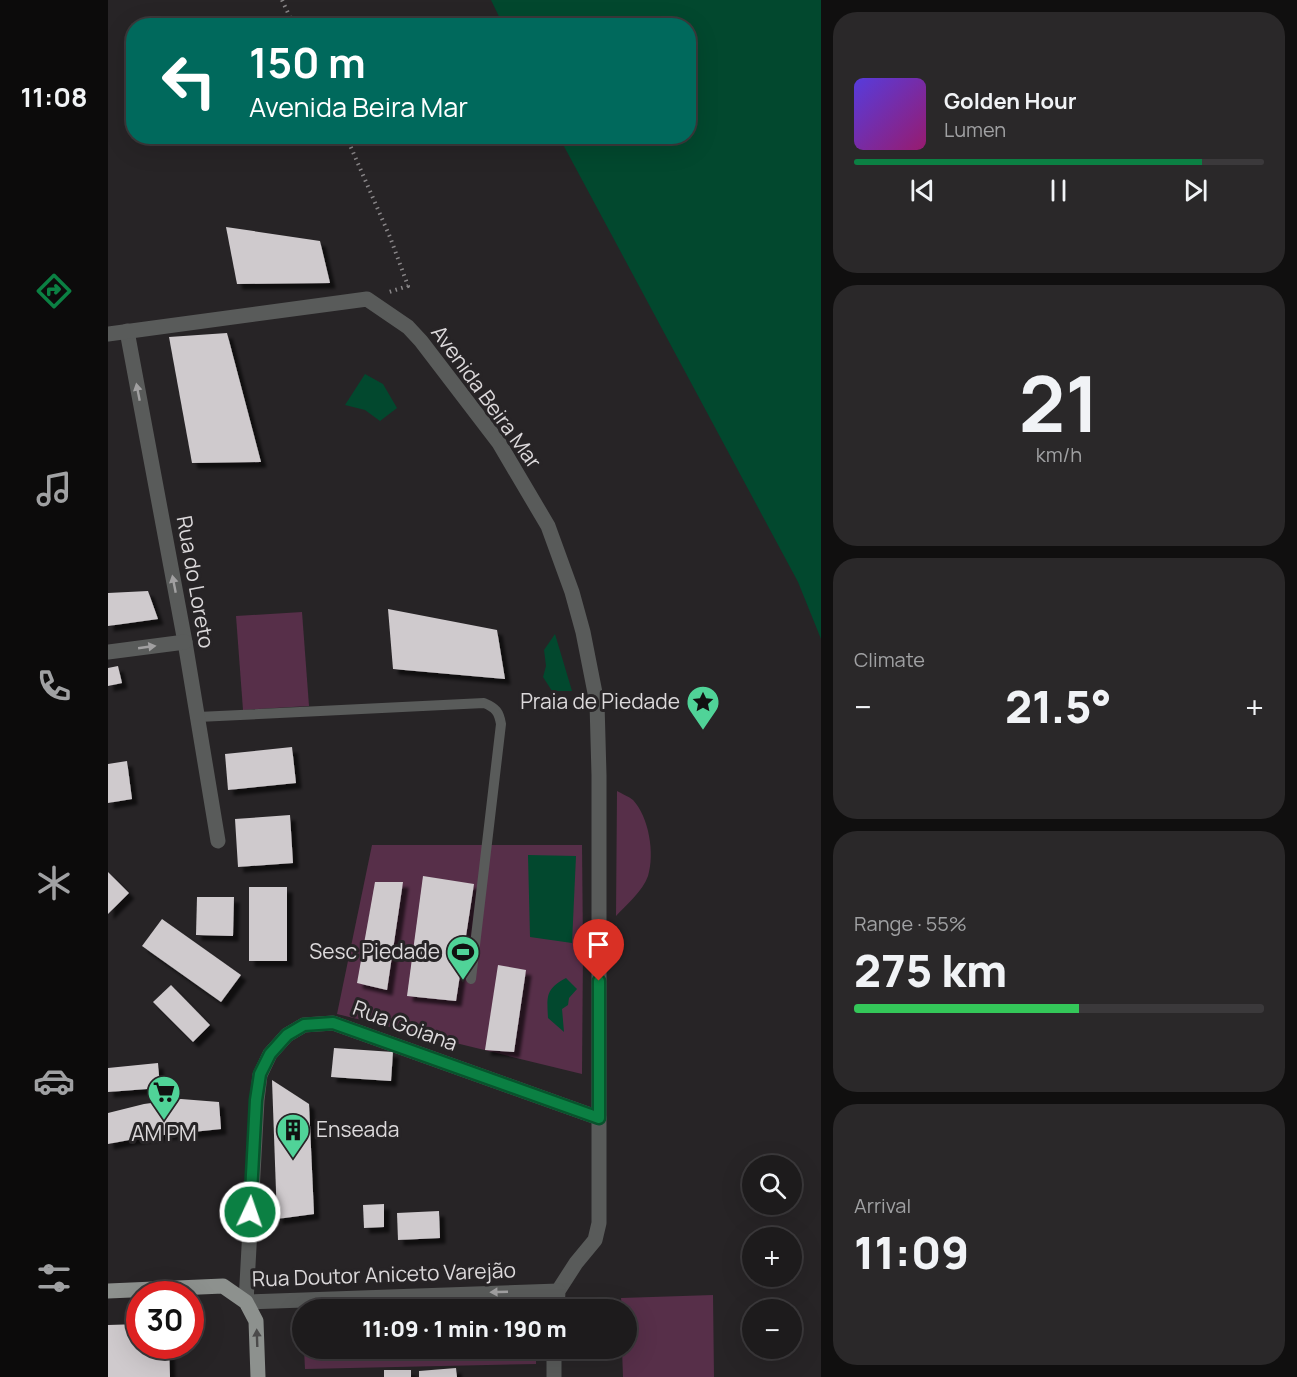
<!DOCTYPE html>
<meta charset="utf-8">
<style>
:root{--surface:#1d1b1c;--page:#2a2829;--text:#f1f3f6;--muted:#a0a1a3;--line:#3b393b;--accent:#0b8043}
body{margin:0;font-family:Manrope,sans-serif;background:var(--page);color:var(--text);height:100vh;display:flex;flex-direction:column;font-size:22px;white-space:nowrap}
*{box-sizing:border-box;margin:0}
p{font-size:20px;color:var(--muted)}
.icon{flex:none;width:33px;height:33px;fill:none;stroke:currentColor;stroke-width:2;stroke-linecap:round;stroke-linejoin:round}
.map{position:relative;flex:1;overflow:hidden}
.panel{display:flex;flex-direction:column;gap:12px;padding:12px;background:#100f0f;width:476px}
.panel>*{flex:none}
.hud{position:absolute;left:18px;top:18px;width:570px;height:126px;border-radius:24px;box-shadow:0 6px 24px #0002,0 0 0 2px var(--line);background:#00695c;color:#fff;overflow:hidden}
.buttons{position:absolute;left:634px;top:1155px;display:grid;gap:12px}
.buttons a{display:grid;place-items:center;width:60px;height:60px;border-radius:50%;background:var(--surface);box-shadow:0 6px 24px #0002,0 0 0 2px var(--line);font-size:30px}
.speed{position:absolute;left:18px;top:1281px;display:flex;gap:12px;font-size:30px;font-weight:700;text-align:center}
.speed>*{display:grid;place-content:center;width:78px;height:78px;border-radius:50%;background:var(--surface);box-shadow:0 6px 24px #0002,0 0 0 2px var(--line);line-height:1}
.speed .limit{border:9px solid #d22;background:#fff;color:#111}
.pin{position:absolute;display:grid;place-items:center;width:51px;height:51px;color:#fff;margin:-62px -26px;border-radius:50% 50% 50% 0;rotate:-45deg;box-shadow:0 0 6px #0007}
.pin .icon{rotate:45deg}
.me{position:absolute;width:66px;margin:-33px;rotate:3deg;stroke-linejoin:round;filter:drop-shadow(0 0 4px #0008)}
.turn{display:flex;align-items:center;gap:21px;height:126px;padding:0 24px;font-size:27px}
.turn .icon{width:78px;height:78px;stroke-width:2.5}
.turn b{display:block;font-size:42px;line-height:51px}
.big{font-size:45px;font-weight:800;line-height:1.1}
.panel .widget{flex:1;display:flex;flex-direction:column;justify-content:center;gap:9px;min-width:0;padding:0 21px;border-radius:24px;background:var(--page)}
.panel .dial{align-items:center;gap:0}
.dial b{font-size:78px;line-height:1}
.song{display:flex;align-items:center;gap:18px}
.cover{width:72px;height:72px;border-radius:9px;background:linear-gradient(135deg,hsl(250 70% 55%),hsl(320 70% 35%))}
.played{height:6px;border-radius:3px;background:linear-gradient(90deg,var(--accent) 85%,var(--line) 85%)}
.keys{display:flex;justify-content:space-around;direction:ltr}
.heat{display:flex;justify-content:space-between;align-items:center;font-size:33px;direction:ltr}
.charge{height:9px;border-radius:4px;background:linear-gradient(90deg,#34c759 55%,var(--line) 0)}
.trip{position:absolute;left:184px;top:1299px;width:345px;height:60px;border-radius:30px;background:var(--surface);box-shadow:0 6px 24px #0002,0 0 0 2px var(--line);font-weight:800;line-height:60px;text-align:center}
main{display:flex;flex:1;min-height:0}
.tab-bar{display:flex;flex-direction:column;width:108px;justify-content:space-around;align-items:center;background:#0c0b0b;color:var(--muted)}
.tab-bar .icon{width:42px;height:42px}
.tab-bar .on{color:var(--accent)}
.tab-bar b{font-size:27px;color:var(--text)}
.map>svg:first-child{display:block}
.green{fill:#572f49}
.water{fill:#02482e}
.building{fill:#cfcacd;filter:url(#shadow)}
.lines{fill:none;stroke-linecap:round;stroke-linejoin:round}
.path{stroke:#898688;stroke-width:4;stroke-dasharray:1.5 4.5;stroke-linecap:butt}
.service{stroke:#595b5a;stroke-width:10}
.minor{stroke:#595b5a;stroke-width:15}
.primary{stroke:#8d918e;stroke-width:15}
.oneway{fill:#a1a0a1}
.oneway2{fill:#4b4a4a}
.route-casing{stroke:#07532c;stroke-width:15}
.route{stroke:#0b8043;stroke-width:10}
.labels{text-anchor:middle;stroke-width:6;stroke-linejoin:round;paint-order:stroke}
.street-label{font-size:21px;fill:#dcd9db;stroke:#272426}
.poi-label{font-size:21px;fill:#dcd9db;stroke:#272426;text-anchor:end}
</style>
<main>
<nav class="tab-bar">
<b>11:08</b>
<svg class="icon on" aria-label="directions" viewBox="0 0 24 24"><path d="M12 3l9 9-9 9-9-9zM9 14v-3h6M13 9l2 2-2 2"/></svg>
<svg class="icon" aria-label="music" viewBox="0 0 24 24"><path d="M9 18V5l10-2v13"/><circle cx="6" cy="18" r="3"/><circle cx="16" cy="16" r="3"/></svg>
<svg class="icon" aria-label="phone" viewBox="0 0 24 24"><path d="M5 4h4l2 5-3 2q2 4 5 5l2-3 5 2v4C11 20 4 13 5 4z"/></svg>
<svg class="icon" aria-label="climate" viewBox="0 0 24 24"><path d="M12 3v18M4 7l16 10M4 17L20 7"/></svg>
<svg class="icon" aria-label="car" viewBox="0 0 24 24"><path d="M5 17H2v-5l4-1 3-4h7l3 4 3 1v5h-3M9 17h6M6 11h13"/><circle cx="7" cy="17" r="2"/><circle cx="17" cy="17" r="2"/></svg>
<svg class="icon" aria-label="filters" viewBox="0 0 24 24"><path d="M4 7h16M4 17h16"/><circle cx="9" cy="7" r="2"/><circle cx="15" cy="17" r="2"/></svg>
</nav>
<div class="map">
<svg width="714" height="1377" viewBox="0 0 714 1377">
<defs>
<filter id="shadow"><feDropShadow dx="5.5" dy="5.5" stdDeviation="1.5" flood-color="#0009"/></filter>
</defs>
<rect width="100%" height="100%" fill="#272426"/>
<!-- green -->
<g class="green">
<path d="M194,612L201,706L135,710L128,616Z"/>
<path d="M509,791C514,794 520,796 525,800C541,817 547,854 540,876C535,891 518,905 508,916Z"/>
<path d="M264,845H474L475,948L474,1074L229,1014Z"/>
<path d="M605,1295L606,1377H515L514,1349L519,1348V1310L514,1309L513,1298Z"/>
<path d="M196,1349H428V1364L197,1369Z"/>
</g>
<!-- water -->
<g class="water">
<path d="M383,0H713V639L690,582L451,137L580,136V26L395,25Z"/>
<path d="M257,374L275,384L289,408L272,421L257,410L237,405Z"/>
<path d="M447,634L464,691H444L435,677L438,666L436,650Z"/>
<path d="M420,855L468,856L464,943L422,937Z"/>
<path d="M458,978L469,989L461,998L460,1005L454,1009L456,1032L440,1018C439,997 437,989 458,978Z"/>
</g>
<!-- building -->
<g class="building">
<path d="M118,227L212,241L222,283L129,284Z"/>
<path d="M119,333L153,462L84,463L61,337Z"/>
<path d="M40,591L50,619L0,626V593Z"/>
<path d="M280,609L389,630L397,679L285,669Z"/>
<path d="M10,666L14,683L0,686V668Z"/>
<path d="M184,747L188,783L120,790L117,754Z"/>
<path d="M19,761L24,799L0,803V764Z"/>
<path d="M182,815L185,863L130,867L127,819Z"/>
<path d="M0,872L21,893L0,914Z"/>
<path d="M315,876L366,884L348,1001L299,996Z"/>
<path d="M267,882H295L279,990L249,983Z"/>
<rect x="141" y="887" width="38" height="74"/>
<path d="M89,897H126L125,936L88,935Z"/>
<path d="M54,919L133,975L113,1002L34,946Z"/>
<path d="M390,965L418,970L406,1052L377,1050Z"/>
<path d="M63,985L102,1025L85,1042L45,1002Z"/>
<path d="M226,1048L285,1052L283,1081L223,1077Z"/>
<path d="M50,1063L52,1088L0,1092V1068Z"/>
<path d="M164,1080L201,1104L206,1214L169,1219Z"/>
<path d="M73,1099L111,1102L113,1129L37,1137L0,1144V1113L36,1104Z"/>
<path d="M276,1204V1227L256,1228L255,1205Z"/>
<path d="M331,1211L332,1238L290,1240L289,1213Z"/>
<path d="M32,1324V1346H61L62,1377H0V1325Z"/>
<path d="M348,1368L349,1377H311V1371Z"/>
<rect x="276" y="1370" width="27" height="7"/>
</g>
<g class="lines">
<!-- path -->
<g class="path">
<path d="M174,0L186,26"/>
<path d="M238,136L282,237L300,286L281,292"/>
</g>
<!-- service -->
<path class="service" d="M90,717L376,703C388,708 391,712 393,724L363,979"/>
<!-- minor -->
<g class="minor">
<path d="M19,331L77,642L110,841"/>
<path d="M0,334L259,299L300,327L313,341L391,443L440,526L464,592L475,632L489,703L491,775V1223L487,1240L468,1263L450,1291L449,1310"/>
<path d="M0,652L77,642"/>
<path d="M450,1291L138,1302L149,1100L152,1075L162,1054L179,1035L196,1025L225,1023L491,1118"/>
<path d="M446,1377V1348"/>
</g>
<!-- primary -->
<path class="primary" d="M0,1291L115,1286L138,1302L148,1321L150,1377"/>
</g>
<!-- one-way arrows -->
<defs><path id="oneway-solid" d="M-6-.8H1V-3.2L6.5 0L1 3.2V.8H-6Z" transform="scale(1.5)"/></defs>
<g class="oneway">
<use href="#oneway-solid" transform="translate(30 392) rotate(-101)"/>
<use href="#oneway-solid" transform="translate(66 584) rotate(-101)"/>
<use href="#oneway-solid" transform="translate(39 647) rotate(-8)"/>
<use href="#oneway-solid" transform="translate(391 1292) rotate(178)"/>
</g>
<use class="oneway2" href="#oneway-solid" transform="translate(149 1338) rotate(-92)"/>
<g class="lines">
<!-- route casing -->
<g class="route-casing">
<path id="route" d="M142,1212L148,1100L152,1074L162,1054L179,1035L196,1025L225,1023L491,1118V981"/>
</g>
<!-- route -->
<use href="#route" class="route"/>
</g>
<!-- icons -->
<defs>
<g id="sight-pin" transform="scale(1.725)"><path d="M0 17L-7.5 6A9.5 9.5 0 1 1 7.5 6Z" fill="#50d398" stroke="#272426"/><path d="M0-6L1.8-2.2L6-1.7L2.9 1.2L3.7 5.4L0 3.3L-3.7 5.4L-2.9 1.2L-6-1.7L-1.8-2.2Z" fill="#111"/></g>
<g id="stadium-pin" transform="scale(1.725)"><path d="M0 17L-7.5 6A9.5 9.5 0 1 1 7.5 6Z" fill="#50d398" stroke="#272426"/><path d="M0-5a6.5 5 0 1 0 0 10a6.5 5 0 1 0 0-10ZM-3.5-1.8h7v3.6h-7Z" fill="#111"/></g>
<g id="supermarket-pin" transform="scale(1.725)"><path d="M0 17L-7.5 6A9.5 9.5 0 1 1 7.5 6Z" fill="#50d398" stroke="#272426"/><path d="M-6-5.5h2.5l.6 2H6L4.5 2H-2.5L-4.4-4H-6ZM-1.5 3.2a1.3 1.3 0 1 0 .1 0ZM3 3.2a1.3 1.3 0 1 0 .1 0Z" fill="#111"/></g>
<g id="building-pin" transform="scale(1.725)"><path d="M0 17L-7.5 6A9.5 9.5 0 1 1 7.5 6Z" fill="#50d398" stroke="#272426"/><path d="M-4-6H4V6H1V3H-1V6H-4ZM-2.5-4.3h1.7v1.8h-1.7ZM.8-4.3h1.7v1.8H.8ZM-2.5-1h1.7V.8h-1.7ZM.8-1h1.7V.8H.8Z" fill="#111"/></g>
</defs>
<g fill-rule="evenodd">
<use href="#sight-pin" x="595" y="702"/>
<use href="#stadium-pin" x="355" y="952"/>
<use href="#supermarket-pin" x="56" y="1092"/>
<use href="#building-pin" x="185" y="1130"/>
</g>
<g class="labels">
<!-- street labels -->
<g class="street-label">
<text transform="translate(378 397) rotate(54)" y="7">Avenida Beira Mar</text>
<text transform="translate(87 582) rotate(80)" y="7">Rua do Loreto</text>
<text transform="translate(297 1026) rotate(20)" y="7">Rua Goiana</text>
<text transform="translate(276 1275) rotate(-2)" y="7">Rua Doutor Aniceto Varejão</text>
</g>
<!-- poi labels -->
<g class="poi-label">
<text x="572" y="709">Praia de Piedade</text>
<text x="332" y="959">Sesc Piedade</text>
<text x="208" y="1137" text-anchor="start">Enseada</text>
<text x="56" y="1141" text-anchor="middle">AM PM</text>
</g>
</g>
</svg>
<div class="buttons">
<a><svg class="icon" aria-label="search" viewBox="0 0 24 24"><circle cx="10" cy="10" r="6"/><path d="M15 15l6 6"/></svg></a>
<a>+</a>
<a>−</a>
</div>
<div class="speed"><div class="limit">30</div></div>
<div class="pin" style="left:491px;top:981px;background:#d93025"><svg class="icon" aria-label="arrive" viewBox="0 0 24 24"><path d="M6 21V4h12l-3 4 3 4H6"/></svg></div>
<svg class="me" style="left:142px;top:1212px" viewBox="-20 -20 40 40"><circle r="17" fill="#0b8043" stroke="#fff" stroke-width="3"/><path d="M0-11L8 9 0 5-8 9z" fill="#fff"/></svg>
<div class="trip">11:09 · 1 min · 190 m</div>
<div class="hud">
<div class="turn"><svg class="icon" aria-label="left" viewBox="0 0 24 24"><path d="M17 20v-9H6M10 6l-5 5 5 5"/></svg><div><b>150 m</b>Avenida Beira Mar</div></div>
</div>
</div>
<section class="panel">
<div class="widget">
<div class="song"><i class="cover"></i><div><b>Golden Hour</b><p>Lumen</p></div></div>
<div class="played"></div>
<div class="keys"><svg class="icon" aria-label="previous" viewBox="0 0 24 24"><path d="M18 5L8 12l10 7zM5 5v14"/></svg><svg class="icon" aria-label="pause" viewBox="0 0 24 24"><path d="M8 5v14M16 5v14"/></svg><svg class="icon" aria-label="next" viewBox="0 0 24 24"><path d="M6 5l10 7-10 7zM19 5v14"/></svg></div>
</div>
<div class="widget dial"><b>21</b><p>km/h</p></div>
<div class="widget"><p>Climate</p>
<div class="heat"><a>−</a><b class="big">21.5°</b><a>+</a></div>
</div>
<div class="widget"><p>Range · 55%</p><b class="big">275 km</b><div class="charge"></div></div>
<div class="widget"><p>Arrival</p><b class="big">11:09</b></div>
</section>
</main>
